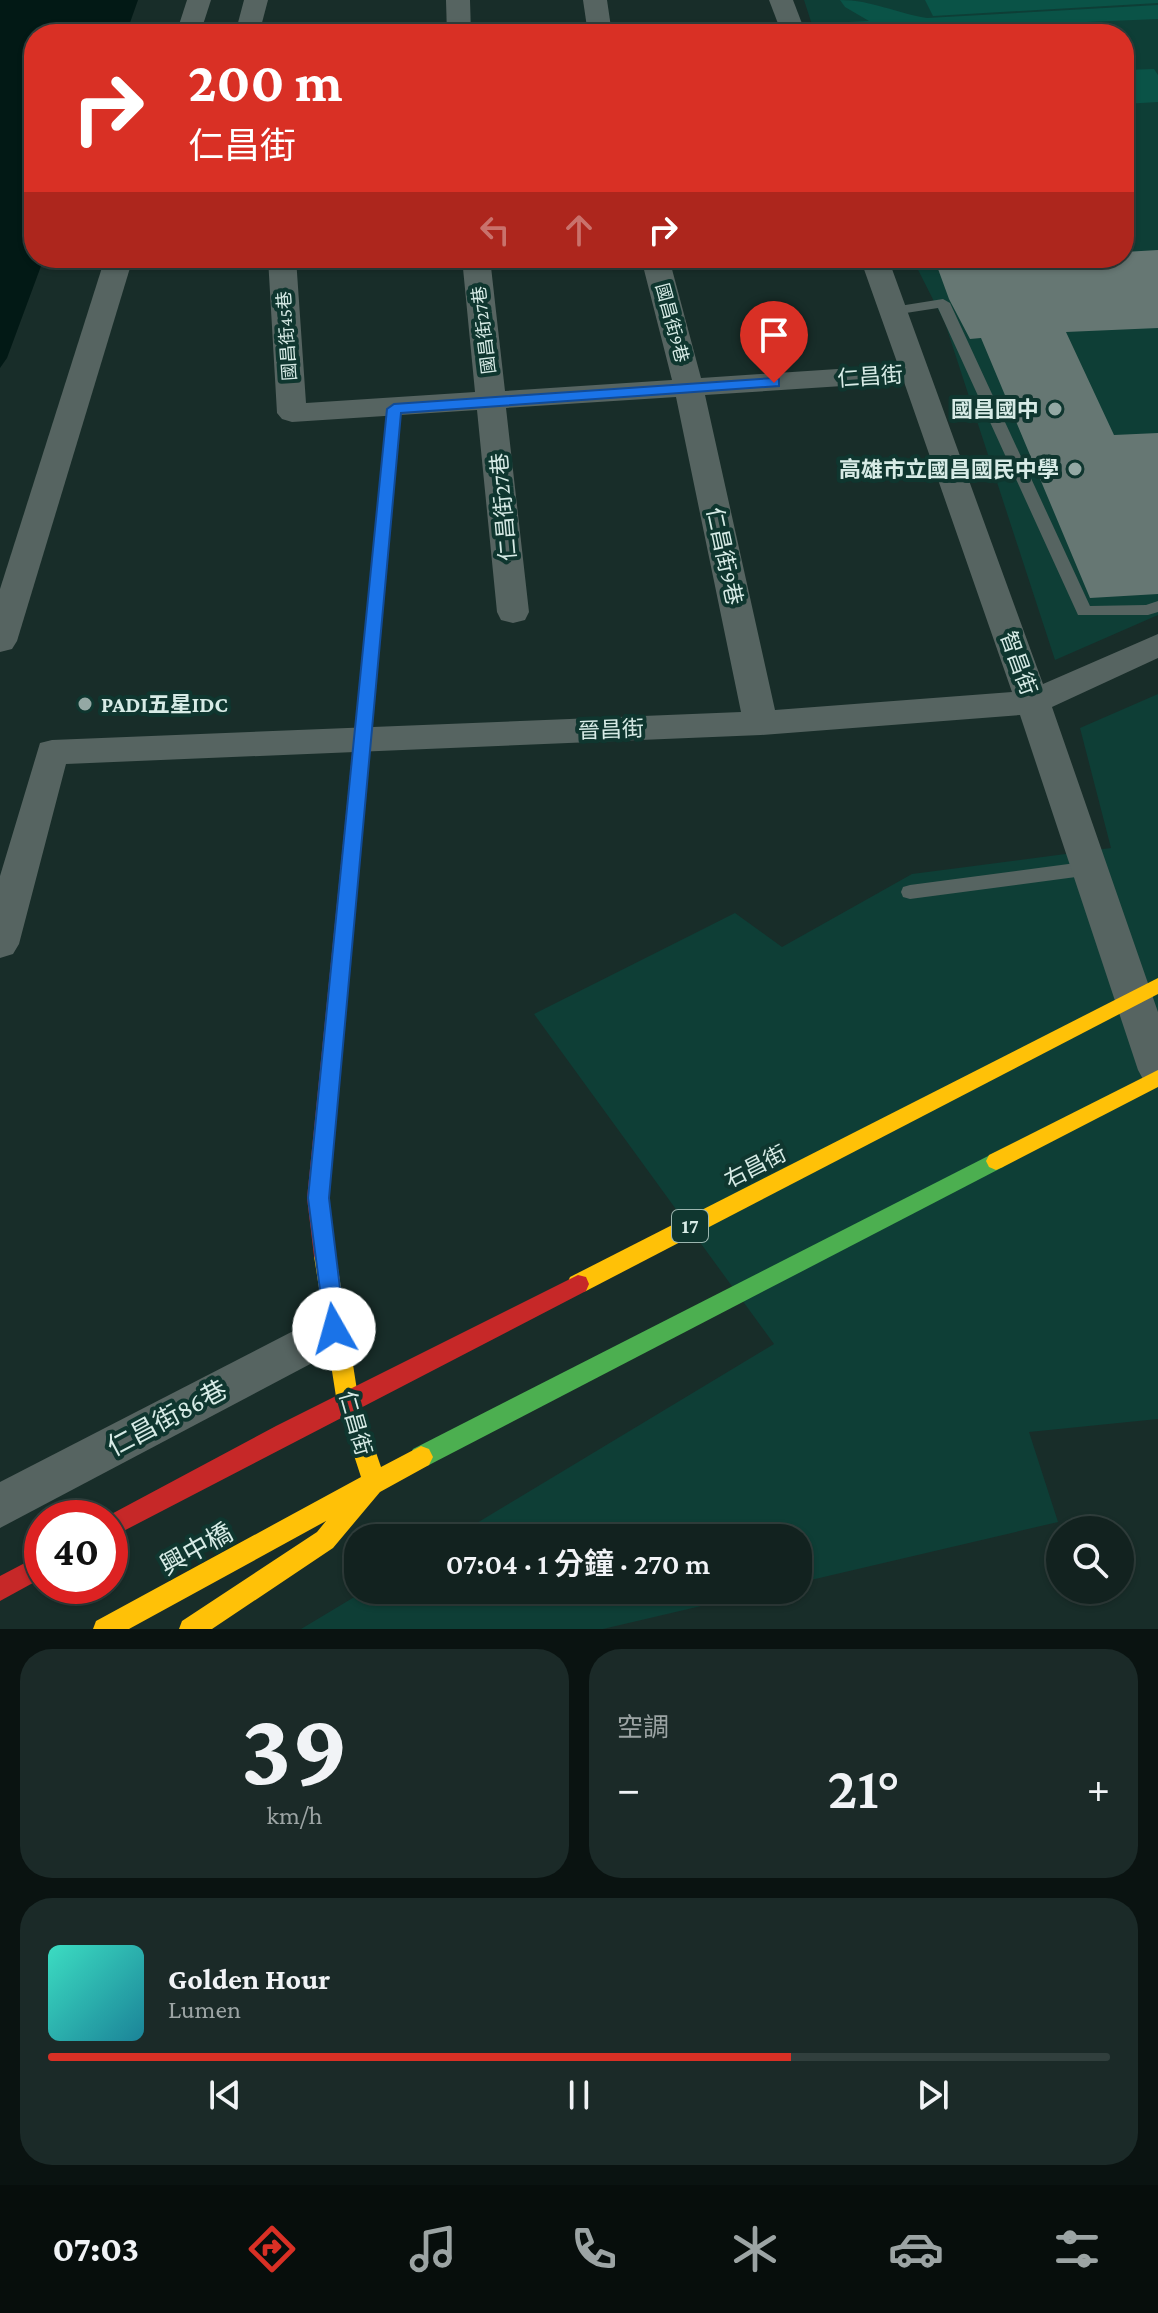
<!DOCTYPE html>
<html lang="zh-TW">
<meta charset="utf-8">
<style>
:root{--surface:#12221f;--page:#1b2a28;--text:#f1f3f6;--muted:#9ca4a4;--line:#313f3d;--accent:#d93025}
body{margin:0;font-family:"Crimson Pro","Noto Sans TC",serif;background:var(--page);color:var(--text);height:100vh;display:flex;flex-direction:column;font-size:30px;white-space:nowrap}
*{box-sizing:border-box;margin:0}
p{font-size:26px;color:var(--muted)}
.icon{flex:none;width:44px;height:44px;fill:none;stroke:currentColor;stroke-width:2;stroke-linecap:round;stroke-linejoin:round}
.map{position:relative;height:1629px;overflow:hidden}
.details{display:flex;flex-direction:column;gap:20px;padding:20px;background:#0a1311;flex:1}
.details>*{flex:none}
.top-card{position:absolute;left:24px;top:24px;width:1110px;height:244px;border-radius:32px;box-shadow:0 2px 6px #0004,0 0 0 2px var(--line);background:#d93025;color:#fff;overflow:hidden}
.tools{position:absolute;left:1046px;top:1516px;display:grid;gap:16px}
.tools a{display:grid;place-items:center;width:88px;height:88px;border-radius:50%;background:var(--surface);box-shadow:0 2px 6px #0004,0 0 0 2px var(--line);font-size:40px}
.speed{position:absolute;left:24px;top:1500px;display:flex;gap:16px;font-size:40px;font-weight:700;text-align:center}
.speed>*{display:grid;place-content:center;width:104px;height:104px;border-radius:50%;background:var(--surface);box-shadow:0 2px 6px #0004,0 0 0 2px var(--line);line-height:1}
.speed .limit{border:12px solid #d22;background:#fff;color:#111}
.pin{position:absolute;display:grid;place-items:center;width:68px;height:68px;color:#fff;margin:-82px -34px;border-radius:50% 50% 50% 0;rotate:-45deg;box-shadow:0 0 8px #0007}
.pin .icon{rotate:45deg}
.me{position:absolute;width:88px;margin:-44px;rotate:353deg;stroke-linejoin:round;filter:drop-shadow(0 0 6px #0008)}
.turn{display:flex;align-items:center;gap:28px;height:168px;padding:0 32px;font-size:36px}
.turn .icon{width:104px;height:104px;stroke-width:2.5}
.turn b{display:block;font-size:56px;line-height:68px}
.lanes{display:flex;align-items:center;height:76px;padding:0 32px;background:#0003;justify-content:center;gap:40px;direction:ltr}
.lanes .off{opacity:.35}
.big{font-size:60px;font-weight:600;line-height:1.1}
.details .widget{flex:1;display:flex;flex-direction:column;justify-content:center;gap:12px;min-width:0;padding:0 28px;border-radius:32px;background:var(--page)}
.details .dial{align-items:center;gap:0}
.dial b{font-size:104px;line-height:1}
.song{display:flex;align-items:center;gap:24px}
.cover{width:96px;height:96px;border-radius:12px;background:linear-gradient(135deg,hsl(170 70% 55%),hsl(190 70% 35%))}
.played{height:8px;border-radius:4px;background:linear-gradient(90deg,var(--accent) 70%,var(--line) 70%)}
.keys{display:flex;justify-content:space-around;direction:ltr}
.heat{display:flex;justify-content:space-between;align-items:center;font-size:44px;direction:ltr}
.details .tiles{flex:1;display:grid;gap:20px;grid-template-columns:1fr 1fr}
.widget:last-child{grid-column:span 2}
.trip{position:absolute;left:344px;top:1524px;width:468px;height:80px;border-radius:32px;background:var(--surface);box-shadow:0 2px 6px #0004,0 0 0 2px var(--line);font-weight:600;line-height:80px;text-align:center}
.tab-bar{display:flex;height:128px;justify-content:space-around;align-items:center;background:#070e0c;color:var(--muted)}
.tab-bar .icon{width:56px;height:56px}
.tab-bar .selected{color:var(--accent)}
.tab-bar b{font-size:36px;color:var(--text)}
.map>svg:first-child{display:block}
.built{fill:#0e3e36}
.green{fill:#0a5347}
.water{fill:#021915}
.building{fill:#667773}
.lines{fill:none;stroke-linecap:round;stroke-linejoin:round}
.lane{fill:#566461;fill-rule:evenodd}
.street{fill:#566461;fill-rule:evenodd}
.fast{fill:#4caf50;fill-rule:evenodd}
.slow{fill:#ffc107;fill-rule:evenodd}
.jam{fill:#c62828;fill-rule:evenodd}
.route{fill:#1a73e8;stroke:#114b97;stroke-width:2}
.poi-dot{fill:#94a8a4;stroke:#0f362f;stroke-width:3}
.labels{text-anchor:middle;stroke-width:8;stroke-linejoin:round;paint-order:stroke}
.far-street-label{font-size:18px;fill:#d7ebe6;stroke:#0f362f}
.shield{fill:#0f362f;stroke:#9bb5af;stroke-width:2}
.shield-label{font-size:20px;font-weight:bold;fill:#d7ebe6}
.street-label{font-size:22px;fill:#d7ebe6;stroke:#0f362f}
.poi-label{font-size:22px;font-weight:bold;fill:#d7ebe6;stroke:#0f362f;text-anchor:end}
.near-street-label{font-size:26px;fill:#d7ebe6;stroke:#0f362f}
</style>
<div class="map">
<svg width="1158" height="1629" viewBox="0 0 1158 1629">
<rect width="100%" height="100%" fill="#182d29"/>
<!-- built -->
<g class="built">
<path d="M804,0H1158V615L1055,660L945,323L912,258H1124V34H815Z"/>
<path d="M1158,694V1419L1029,1432L1058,1522L798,1583V1538H452L774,1344L534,1014L735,913L782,947L912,874L1111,848L1080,728Z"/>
<path d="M366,1590H769L603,1629H301Z"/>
</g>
<!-- green -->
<g class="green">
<path d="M840,0C872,0 895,13 927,18L1158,5V19L831,33L828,23L869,21L845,7Z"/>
<path d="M925,0H1158V3L933,16Z"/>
<path d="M1154,69L1158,75V102L1124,104V70Z"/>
</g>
<!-- water -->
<path class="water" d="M0,0H138L126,34H34V258H44L7,358L0,368Z"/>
<!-- building -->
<path class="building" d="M1158,250V328L1066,332L1114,435L1158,433V594L1090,598L981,338L970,339L949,299L934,258H1124V252Z"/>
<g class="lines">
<!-- lane -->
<g class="lane">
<path d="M943,299L950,303L1090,606L1146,605L1158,601V612L1148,615H1078L938,308L893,315L886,311L893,307Z"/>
<path d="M1091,861L1098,863L1100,868L1098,873L1091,875L910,899L903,897L901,892L903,887L910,885Z"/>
</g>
<!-- street -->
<g class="street">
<path d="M187,0H211L200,34H176Z"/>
<path d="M244,0H268L259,34H235Z"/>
<path d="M446,0H470L471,34H447Z"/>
<path d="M583,0H607L612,34H588Z"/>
<path d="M769,0H793L806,34H782Z"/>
<path d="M105,258H133L17,641L12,649L0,652V589Z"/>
<path d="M268,258H296L306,403L475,392L462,258H490L505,391L672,380L641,258H669L701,378L898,365L860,258H888L1043,684L1158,634V658L1052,707L1158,1012V1086L1144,1081L1138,1070L1020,715L761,735L66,764L19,944L13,954L0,958V876L40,743L52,740L741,712L676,397L506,408L529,612L525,620L513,623L501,620L497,612L477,410L292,422L282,419L277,413ZM904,382L1012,692L775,710L705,395Z"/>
<path d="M334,1310L350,1315L356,1329L350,1343L0,1528V1482Z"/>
</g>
<!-- fast -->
<path class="fast" d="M996,1152L1003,1155L1006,1161L1003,1167L429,1465L421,1468L413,1465L409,1457L413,1449Z"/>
<!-- slow -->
<g class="slow">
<path d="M394,405L401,409L382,617L374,622L366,617L387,409Z"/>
<path d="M1158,978V994L586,1291L578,1293L570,1291L567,1284L570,1277Z"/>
<path d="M1158,1070V1087L1003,1167L996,1170L989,1167L986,1161L989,1155Z"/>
<path d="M325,1247L333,1249L336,1256L359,1403L381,1467L421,1446L429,1449L433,1457L429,1465L380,1492L333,1548L212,1629H179L182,1621L317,1532L326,1521L129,1629H93L96,1621L361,1477L337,1403L314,1256L317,1249Z"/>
</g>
<!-- jam -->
<g class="jam">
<path d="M374,612L382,617L329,1198L336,1256L333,1263L325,1265L317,1263L314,1256L307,1198L366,617Z"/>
<path d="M578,1275L586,1277L589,1284L586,1291L110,1538V1518H104L276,1426Z"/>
<path d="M42,1554V1578L0,1601V1576Z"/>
</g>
</g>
<!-- route -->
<path class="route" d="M774,378L779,379V386L401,413L329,1198L345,1329L341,1336L334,1339L326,1336L308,1198L387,409L394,404Z"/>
<!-- markers -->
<g class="poi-dot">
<circle cx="1055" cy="409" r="8"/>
<circle cx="1075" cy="469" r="8"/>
<circle cx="85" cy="704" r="8"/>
</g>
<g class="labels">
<!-- far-street labels -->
<g class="far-street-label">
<text transform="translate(672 323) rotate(75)" y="6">國昌街9巷</text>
<text transform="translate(484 330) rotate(-97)" y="6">國昌街27巷</text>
<text transform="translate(287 336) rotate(-94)" y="6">國昌街45巷</text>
</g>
<!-- shield labels -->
<rect class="shield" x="672" y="1210" width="36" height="32" rx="6"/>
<g class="shield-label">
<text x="690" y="1233">17</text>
</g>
<!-- street labels -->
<g class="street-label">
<text transform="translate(870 376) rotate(-4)" y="8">仁昌街</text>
<text transform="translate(503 507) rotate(-95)" y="8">仁昌街27巷</text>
<text transform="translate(725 556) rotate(78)" y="8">仁昌街9巷</text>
<text transform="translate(1019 663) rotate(70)" y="8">智昌街</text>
<text transform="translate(611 729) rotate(-2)" y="8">晉昌街</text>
<text transform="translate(755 1166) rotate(-27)" y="8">右昌街</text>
<text transform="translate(356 1423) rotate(74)" y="8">仁昌街</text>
</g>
<!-- poi labels -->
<g class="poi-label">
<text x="1039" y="417">國昌國中</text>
<text x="1059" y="477">高雄市立國昌國民中學</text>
<text x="101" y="712" text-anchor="start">PADI五星IDC</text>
</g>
<!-- near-street labels -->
<g class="near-street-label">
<text transform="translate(167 1418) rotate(-28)" y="9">仁昌街86巷</text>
<text transform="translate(196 1549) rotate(-29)" y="9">興中橋</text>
</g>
</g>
</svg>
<div class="tools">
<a><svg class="icon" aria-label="search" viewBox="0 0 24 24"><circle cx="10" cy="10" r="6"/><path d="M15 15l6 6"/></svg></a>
</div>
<div class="speed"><div class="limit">40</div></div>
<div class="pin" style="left:774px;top:383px;background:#d93025"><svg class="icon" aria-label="arrive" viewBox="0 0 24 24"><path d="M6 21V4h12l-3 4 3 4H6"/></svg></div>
<svg class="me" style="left:334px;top:1329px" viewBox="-20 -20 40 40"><circle r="19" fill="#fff"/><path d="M0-13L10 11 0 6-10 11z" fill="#1a73e8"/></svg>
<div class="trip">07:04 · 1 分鐘 · 270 m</div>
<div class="top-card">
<div class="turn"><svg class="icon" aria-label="right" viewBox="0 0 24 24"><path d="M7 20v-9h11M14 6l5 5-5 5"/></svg><div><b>200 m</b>仁昌街</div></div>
<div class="lanes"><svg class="icon off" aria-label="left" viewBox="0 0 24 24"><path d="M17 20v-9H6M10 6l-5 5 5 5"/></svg><svg class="icon off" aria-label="ahead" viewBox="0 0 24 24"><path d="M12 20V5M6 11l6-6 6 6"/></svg><svg class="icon" aria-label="right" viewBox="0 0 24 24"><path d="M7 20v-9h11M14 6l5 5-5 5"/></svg></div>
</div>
</div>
<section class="details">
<div class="tiles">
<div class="widget dial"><b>39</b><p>km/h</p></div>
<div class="widget"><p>空調</p>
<div class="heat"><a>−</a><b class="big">21°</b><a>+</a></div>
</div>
<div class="widget">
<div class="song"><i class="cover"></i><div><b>Golden Hour</b><p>Lumen</p></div></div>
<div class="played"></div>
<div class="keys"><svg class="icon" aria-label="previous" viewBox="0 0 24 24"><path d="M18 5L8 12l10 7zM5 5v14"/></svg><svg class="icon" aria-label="pause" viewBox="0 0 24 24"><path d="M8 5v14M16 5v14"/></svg><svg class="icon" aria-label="next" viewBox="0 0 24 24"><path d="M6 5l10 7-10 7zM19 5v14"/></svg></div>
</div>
</div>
</section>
<nav class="tab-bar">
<b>07:03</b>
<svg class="icon selected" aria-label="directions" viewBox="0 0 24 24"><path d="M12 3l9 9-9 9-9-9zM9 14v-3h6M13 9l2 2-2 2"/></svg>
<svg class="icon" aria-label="music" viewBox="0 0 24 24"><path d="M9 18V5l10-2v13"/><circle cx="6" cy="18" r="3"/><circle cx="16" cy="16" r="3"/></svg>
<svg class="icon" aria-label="phone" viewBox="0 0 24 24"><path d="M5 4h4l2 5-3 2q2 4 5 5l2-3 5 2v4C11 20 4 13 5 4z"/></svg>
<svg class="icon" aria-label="climate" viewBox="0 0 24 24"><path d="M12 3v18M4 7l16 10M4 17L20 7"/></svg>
<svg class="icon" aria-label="car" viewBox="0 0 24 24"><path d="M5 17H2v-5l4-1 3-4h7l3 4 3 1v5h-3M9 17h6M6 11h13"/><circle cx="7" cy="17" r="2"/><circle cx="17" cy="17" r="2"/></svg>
<svg class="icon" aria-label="filters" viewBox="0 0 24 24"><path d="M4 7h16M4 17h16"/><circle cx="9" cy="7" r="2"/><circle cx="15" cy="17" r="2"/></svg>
</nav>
